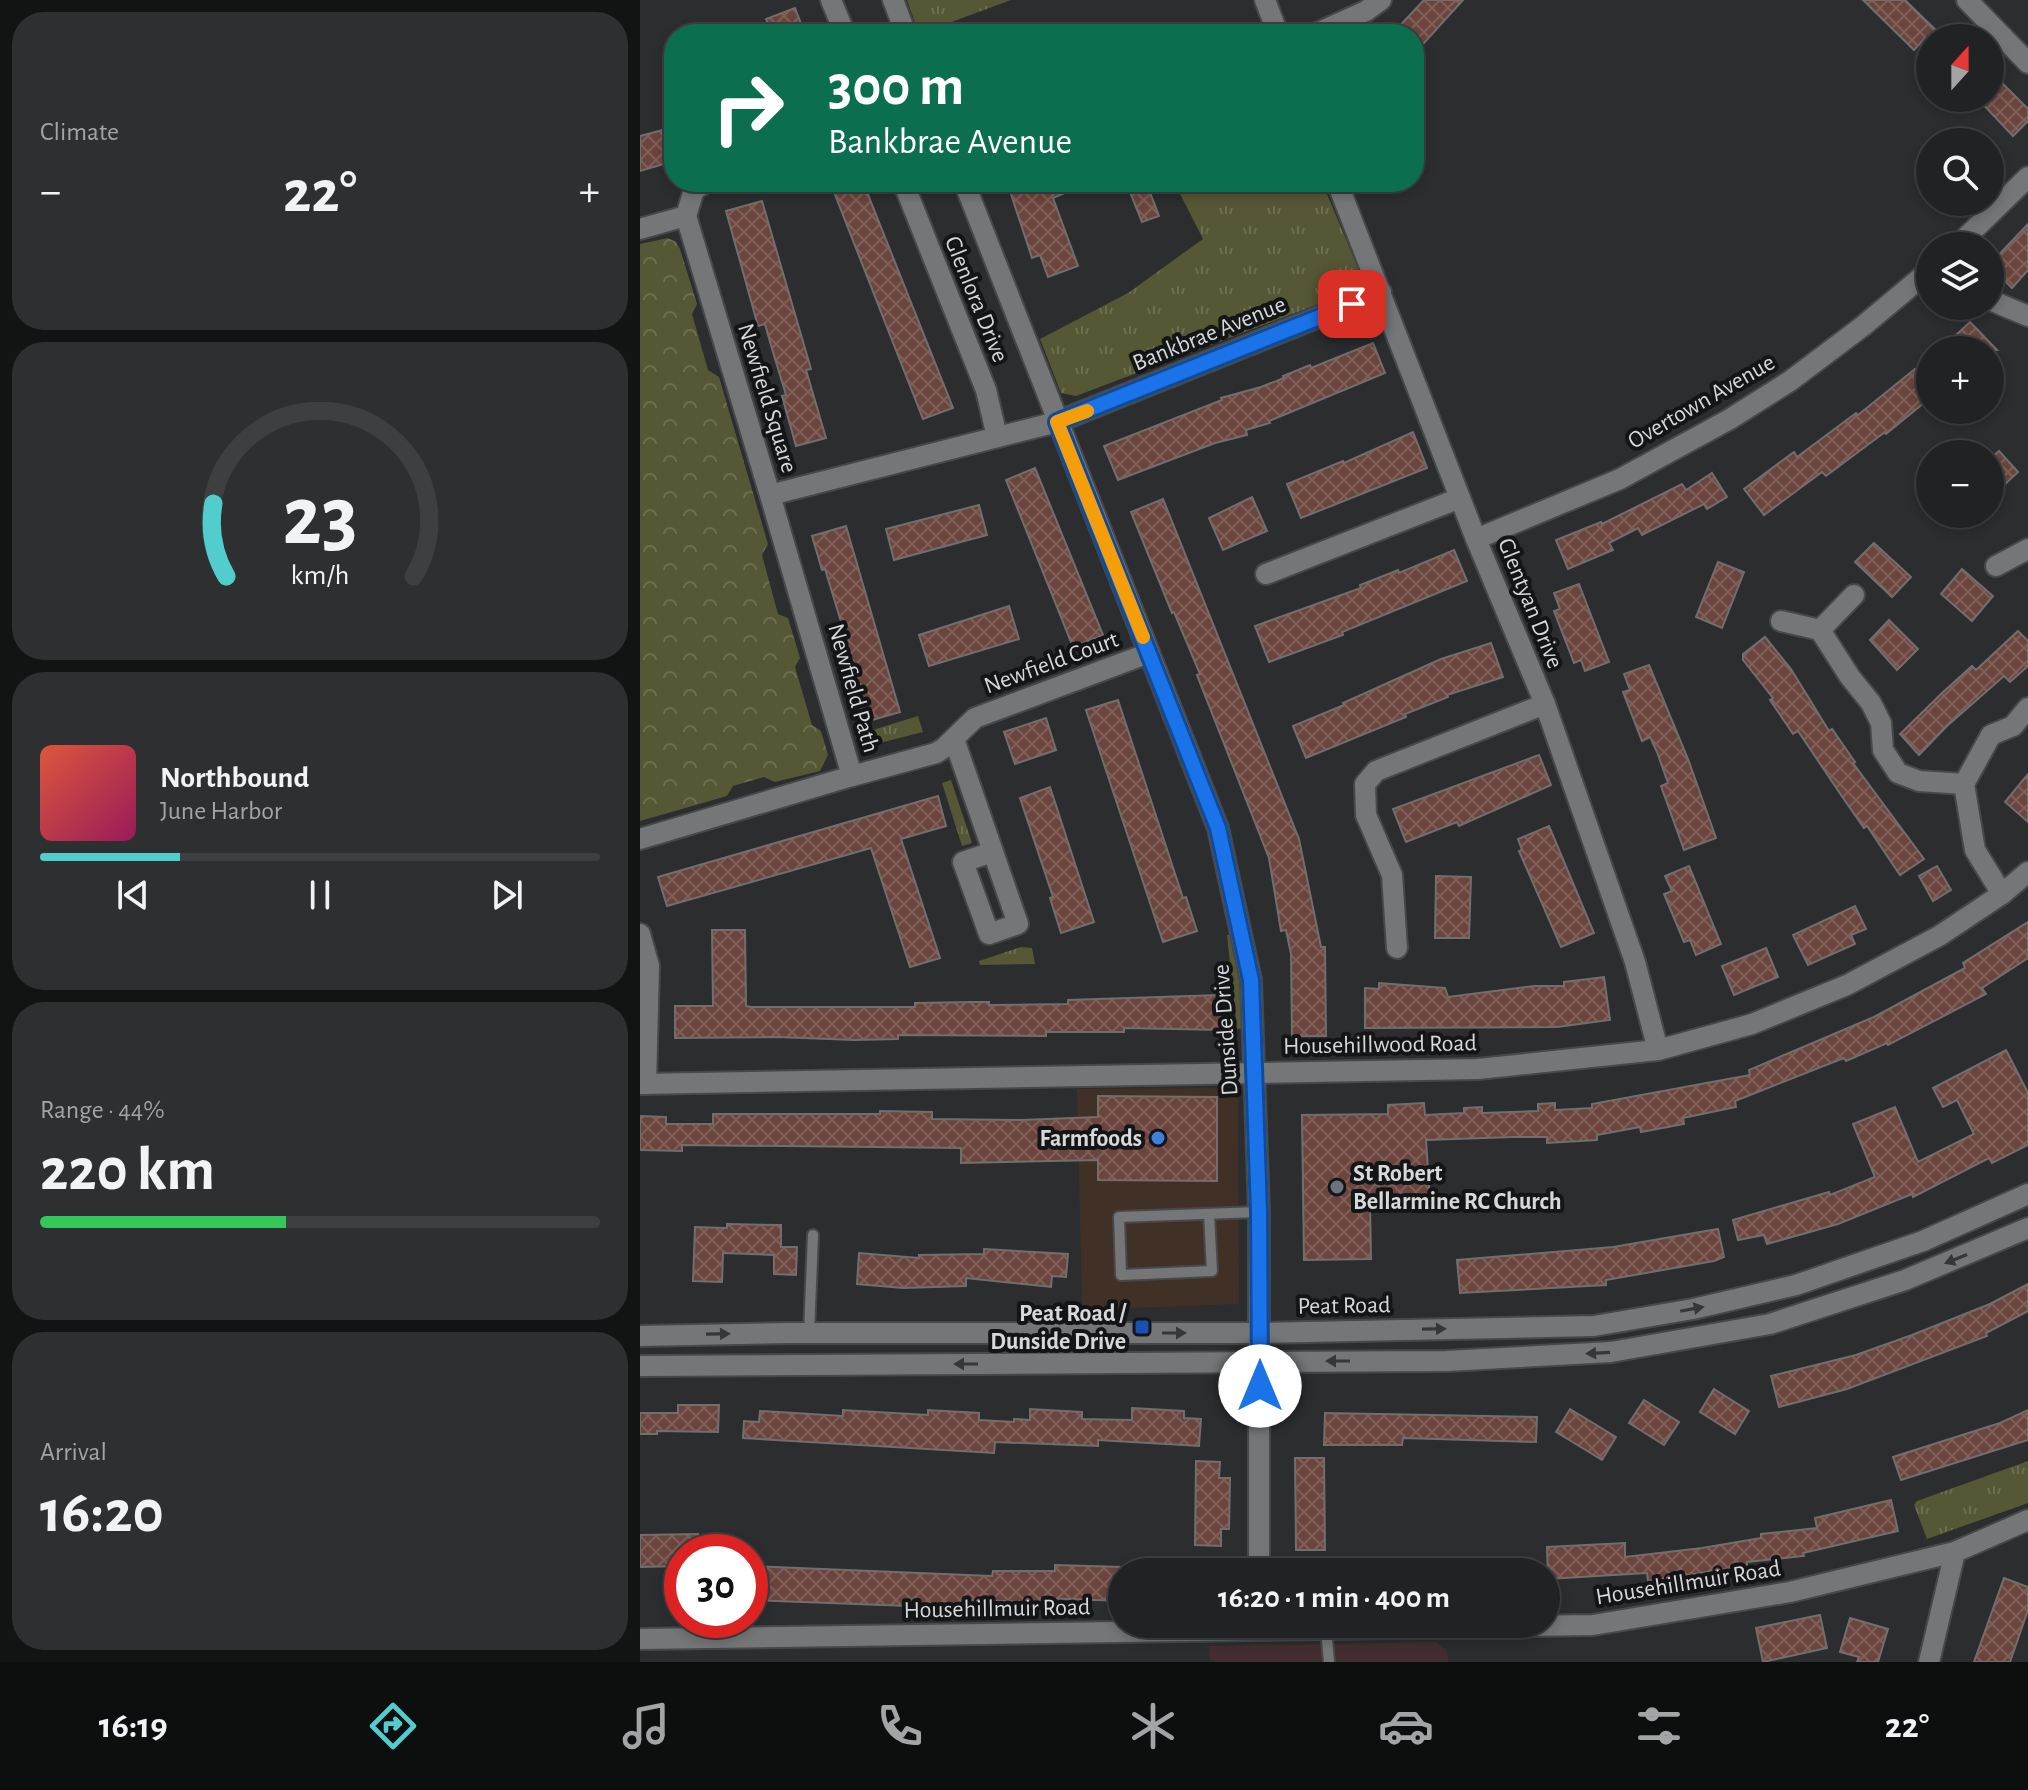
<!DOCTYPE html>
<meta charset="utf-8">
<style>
:root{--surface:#202223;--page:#2d2f30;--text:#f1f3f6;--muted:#a2a4a6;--line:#3d3f41;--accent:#52cdce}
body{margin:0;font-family:"Alegreya Sans",sans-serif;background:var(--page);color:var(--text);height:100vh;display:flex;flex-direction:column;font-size:30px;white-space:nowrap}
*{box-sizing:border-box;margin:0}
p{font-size:26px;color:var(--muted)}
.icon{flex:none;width:44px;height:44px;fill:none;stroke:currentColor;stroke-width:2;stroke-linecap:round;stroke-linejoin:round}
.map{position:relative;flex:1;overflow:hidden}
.panel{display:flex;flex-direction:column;gap:12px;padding:12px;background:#121313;width:640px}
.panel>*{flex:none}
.banner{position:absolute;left:24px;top:24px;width:760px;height:168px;border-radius:32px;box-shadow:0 4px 12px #0003,0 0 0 2px var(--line);background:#0b6e4f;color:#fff;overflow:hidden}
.needle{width:52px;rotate:21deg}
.tools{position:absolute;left:1276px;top:24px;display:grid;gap:16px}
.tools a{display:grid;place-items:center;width:88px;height:88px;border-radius:50%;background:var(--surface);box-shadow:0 4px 12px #0003,0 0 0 2px var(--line);font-size:40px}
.speed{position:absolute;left:24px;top:1534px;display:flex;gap:16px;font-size:40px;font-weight:700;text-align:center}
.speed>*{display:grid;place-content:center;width:104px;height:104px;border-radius:50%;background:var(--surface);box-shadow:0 4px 12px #0003,0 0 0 2px var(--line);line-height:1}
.speed .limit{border:12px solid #d22;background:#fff;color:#111}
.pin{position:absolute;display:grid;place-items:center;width:68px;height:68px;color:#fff;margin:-34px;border-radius:16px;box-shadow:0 4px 12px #0006}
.me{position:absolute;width:88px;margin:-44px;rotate:0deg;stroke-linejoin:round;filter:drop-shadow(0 0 6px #0008)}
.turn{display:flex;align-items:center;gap:28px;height:168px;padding:0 32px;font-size:36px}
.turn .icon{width:104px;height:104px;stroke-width:2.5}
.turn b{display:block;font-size:56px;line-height:68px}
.big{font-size:60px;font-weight:700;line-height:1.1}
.panel .tile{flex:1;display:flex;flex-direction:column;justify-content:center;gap:12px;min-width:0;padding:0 28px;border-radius:32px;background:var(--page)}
.panel .dial{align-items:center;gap:0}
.dial svg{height:208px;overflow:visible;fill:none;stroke:var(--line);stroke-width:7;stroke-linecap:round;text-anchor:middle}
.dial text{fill:var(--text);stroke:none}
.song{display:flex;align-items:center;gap:24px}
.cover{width:96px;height:96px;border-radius:12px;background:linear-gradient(135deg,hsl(10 70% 55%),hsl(330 70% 35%))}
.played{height:8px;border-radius:4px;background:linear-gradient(90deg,var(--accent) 25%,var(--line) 25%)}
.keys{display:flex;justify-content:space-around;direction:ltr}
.heat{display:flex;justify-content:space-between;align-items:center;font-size:44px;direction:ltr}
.charge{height:12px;border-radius:6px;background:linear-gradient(90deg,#34c759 44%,var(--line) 0)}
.trip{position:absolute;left:468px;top:1558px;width:452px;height:80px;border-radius:40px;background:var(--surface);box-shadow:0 4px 12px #0003,0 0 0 2px var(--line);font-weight:700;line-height:80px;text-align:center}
.menu{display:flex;height:128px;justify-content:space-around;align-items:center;background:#0d0e0e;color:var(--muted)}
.menu .icon{width:56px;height:56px}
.menu .on{color:var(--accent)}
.menu b{font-size:36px;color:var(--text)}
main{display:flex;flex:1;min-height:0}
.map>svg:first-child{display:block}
.commercial{fill:#413026}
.education{fill:#422e30}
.grass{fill:url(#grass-tufts)}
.park{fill:url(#park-crowns)}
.building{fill:url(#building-cross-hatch);stroke:#726e6e;stroke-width:2}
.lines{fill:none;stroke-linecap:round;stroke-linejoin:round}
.service-casing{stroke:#46484a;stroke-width:14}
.minor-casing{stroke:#46484a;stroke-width:24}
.tertiary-casing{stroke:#46484a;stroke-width:24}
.service{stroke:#747678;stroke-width:10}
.minor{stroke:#747678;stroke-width:20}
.tertiary{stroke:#747678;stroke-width:20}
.oneway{fill:#363738}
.route-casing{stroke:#114b97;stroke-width:20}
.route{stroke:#1a73e8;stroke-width:14}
.slow{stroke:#f59e0b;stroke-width:14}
.shop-dot{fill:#3f7fe0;stroke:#141516;stroke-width:3}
.worship-dot{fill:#6b7280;stroke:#141516;stroke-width:3}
.transit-dot{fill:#1a4fb4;stroke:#141516;stroke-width:3}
.labels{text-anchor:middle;stroke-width:8;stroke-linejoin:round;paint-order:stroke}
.street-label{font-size:24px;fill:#d7d8da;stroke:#141516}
.poi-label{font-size:24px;font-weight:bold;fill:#d7d8da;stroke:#141516;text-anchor:end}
</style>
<main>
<section class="panel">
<div class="tile"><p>Climate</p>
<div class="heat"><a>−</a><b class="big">22°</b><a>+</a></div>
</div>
<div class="tile dial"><svg viewBox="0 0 100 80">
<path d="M14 69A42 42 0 1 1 86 69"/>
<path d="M14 69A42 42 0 0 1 9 41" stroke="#52cdce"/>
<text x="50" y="56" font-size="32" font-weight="700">23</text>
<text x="50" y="72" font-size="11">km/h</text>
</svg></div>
<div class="tile">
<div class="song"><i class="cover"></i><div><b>Northbound</b><p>June Harbor</p></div></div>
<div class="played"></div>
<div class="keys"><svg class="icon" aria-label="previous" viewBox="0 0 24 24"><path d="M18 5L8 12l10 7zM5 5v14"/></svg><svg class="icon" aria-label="pause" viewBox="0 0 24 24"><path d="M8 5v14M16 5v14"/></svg><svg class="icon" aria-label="next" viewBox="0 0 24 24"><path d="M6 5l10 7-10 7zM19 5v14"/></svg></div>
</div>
<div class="tile"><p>Range · 44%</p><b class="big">220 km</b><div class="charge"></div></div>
<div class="tile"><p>Arrival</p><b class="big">16:20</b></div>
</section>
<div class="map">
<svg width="1388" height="1662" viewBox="0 0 1388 1662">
<defs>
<pattern id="grass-tufts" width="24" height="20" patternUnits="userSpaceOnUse" patternTransform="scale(2)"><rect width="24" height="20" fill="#555735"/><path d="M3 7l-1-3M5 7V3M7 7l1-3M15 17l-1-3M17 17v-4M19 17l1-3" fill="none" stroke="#6d6e52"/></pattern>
<pattern id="park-crowns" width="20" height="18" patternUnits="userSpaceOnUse" patternTransform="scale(2)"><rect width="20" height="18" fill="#555735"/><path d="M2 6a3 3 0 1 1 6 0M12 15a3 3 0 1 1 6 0" fill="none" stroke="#6d6e52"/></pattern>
<pattern id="building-cross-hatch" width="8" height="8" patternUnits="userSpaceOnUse" patternTransform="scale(2)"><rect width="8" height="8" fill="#6b453d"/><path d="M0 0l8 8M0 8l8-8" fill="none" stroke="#7f5f58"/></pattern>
</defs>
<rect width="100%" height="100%" fill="#2b2d2f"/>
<!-- commercial -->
<path class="commercial" d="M587,1088L598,1099L599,1304L442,1310L437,1089Z"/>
<!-- education -->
<path class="education" d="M796,1642L806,1650L809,1662H570L569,1646Z"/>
<!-- grass -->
<g class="grass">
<path d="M267,0H371L279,34Z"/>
<path d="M534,182H682L718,268L715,286L705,294L436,396L421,393L400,339L488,293L563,239Z"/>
<path d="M278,716L283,732L228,746L223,733Z"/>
<path d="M311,780L332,843L322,846L302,783Z"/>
<path d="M593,934L605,1028L597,1029L587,935Z"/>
<path d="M381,947L392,948L395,964L340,965L339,961Z"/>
<path d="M1388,1461V1503L1287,1539L1274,1505L1277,1501Z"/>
</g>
<!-- park -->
<path class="park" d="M28,238L36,242L40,249L57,304L52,314L68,370L79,377L128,544L122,555L138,614L148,618L160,658L155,667L172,725L181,731L188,755L180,771L135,782L124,777L93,786L87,796L0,821V244Z"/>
<!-- building -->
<g class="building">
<path d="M784,0H823L774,54V34H752Z"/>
<path d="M1223,0H1265L1304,38H1285L1274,50Z"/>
<path d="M155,8L165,34H132L126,19Z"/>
<path d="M1350,71L1388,109V121L1373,136L1337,98H1350Z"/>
<path d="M30,128L34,142V161L0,171V136Z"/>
<path d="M190,182H223L313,408L283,419Z"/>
<path d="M367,182H450L413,198L438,266L408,277L400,255L392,258Z"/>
<path d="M502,182H506L519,216L502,222L488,187Z"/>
<path d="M122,201L171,369L166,370L186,438L156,446L142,396L146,395L130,342L125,324L118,326L86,211Z"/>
<path d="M1388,224V270L1372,288L1350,267V264Z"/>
<path d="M1330,322L1357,350H1300Z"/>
<path d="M733,343L745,373L629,421L630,423L606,430L607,435L575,443L478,480L464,446L582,400L581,398L621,387L644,378L643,376L670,365L671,368Z"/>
<path d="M1290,360V398L1246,434L1245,432L1186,476L1182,472L1124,515L1104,489L1154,452L1157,457L1216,413L1218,415L1275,369L1277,372Z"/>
<path d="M773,432L787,468L661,518L647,484L703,461L704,463Z"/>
<path d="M1359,451L1378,472L1359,490L1350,482V459Z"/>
<path d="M395,468L463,635L433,647L366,480Z"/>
<path d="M1072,473L1087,497L1067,509L1064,504L1002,535L998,528L969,543L973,550L928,569L916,540L961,522L962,524L1042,484L1046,490Z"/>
<path d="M612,497L627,531L583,550L569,518Z"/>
<path d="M523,499L659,839L681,947H685L686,1036H652L651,954L646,930L641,931L629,858L557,675L560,674L534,612L532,613L491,512Z"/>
<path d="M339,505L347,535L254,560L246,529Z"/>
<path d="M206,526L260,712L225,722L216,689L220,688L209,648L185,569L182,570L172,536Z"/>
<path d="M1234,543L1271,577L1252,597L1215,562Z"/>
<path d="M814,550L827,581L702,632L703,635L629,662L615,626L721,588L720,585L758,570L759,573Z"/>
<path d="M1078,562L1104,572L1082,628L1056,617Z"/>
<path d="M1322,569L1353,596L1332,621L1301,594Z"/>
<path d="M939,584L969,662L945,671L941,660L934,663L914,611L920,609L914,593Z"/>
<path d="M369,606L379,639L289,666L279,635Z"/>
<path d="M1249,620L1278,649L1257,670L1230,640Z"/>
<path d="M1378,631L1388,641V666L1370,682L1364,676L1307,726L1279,755L1260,734L1302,693L1332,666L1336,670Z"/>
<path d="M1125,637L1151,669L1189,731L1192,729L1215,762L1213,763L1284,859L1260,875L1227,826L1224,828L1201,795L1158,731L1153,734L1130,700L1133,698L1103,660V654Z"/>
<path d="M851,643L863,677L807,695L808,697L765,714L766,717L666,758L653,726L704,705L703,703L801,659Z"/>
<path d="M1009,665L1048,759L1076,838L1044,850L1021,786L1028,783L1017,752L1010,737L1002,741L983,692L990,690L984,674Z"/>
<path d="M478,700L543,898L546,897L557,931L523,942L446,710Z"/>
<path d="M406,718L416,750L375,764L364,732Z"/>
<path d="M899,755L911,785L819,826L817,822L766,842L753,809Z"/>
<path d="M1388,774V822L1365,802Z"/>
<path d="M410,787L454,922L421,933L410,898L413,897L380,798Z"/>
<path d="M298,796L306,826L261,839L300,958L270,967L231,848L27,906L18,877Z"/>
<path d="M909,826L954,933L921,947L879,851L882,850L878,839Z"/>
<path d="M1049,866L1081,944L1056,955L1050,940L1044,942L1024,894L1032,891L1025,876Z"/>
<path d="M1297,866L1311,890L1293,901L1279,876Z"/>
<path d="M796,876L831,877L829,938H795Z"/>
<path d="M1215,906L1226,929L1211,935L1215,944L1168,965L1153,935Z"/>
<path d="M1388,922V958L1342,988L1346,994L1248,1045L1247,1043L1206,1061L1204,1058L1095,1101L1096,1107L1043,1118L1044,1124L1001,1132L1000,1127L957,1135V1140L907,1143V1137H874L786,1140L790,1199L730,1203L731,1259L664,1260L662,1115L748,1114V1105L784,1103L785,1115L824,1113V1108L842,1107V1113L898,1111V1104L915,1103V1110L952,1108V1104L1110,1075L1109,1070L1234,1017L1325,968L1323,963Z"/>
<path d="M72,930H105L106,1006L111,1007H275V1003L331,1002H349V1005L428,1004V1000L580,995L581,1030L484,1028V1032H406V1036L258,1035V1039L214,1040L137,1037L35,1038V1006H73Z"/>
<path d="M1126,948L1138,977L1094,995L1082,966Z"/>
<path d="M964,977L970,1020L917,1027L725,1028V988L739,989V983L805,988L808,997L894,986H924V982Z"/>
<path d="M1366,1050L1388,1093V1145L1352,1163L1349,1158L1273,1197L1272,1194L1198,1224L1127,1244L1124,1235L1098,1240L1093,1220L1189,1192L1190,1195L1235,1177L1213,1124L1255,1107L1278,1162L1334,1134L1317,1100L1303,1107L1293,1088Z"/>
<path d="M458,1096L577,1097V1181L458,1180V1160L321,1163V1148L42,1145V1151L0,1150V1116L26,1117V1124H73V1114H240V1111L292,1112V1119L381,1120L458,1117Z"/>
<path d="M87,1224L141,1225V1247H157L156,1275L134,1274V1255L83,1253L82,1282L53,1281L55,1227L87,1228Z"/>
<path d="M1078,1229L1084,1257L1074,1261L966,1280V1285L820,1293L817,1260L973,1247Z"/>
<path d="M344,1249L428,1254L426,1277L412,1276L411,1287L326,1278V1286L263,1288L217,1284L219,1253L279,1258V1255L344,1254Z"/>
<path d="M1388,1284V1311L1346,1333L1347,1336L1207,1389L1139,1407L1131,1376L1216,1355L1272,1335L1350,1304Z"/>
<path d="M1074,1389L1109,1411L1095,1434L1060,1412Z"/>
<path d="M1004,1400L1039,1422L1024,1445L989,1423Z"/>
<path d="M38,1405H79L78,1432L17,1431V1434H0V1413H38Z"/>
<path d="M492,1408L544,1411V1418L561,1419L559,1446L458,1440V1446L355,1442L354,1453L103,1438L104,1421L119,1422L120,1411L203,1416V1410L288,1415V1410L339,1413V1420L374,1422V1419L390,1420V1409L442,1412V1419L492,1420Z"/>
<path d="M930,1409L976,1437L962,1460L916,1432Z"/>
<path d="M1388,1410V1440L1261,1480L1253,1457L1360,1423Z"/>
<path d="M685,1413L897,1417L896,1442L763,1438L762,1445H684Z"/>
<path d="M655,1458H684L685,1550H656Z"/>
<path d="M556,1461L580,1462L579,1478H590L589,1529H581V1546L555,1545Z"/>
<path d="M1251,1500L1258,1531L1163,1553L1164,1556L1107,1562V1566L1008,1581L1007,1573L908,1579L907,1547L985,1543V1557L1062,1548L1121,1538V1534L1177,1528L1175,1518Z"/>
<path d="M58,1534V1552H42V1566L0,1567V1535Z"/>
<path d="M415,1565L482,1567V1601L400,1598V1602L322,1600V1608L110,1600V1566L352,1576L353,1571H415Z"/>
<path d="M1364,1578L1388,1587V1610L1370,1662H1334Z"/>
<path d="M1180,1615L1187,1648L1123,1662L1116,1628Z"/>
<path d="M1210,1618L1248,1629L1238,1662H1217L1219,1657L1200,1652Z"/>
</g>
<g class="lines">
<!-- service casing -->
<g class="service-casing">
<g id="service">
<path d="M569,1214L572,1271L481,1275L479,1217L619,1212"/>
<path d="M169,1333L173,1235"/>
<path d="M686,1629L689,1662"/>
</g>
</g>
<!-- minor casing -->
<g class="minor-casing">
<g id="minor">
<path d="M191,0L205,34"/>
<path d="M253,0L266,34"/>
<path d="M625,0L638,34"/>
<path d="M1327,0L1388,63"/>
<path d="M675,34L726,11L741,0"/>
<path d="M263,182L346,390L357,437"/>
<path d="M324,182L578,828L611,980L619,1212V1572"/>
<path d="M697,182L836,539L905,704L995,962L1018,1050"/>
<path d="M46,216L54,190L66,182"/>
<path d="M0,229L46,216L130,495L417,422L741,292"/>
<path d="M1317,246L1388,177"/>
<path d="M1350,300L1388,316"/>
<path d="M836,539L980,479L1090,419L1150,381L1223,326L1290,270"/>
<path d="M1356,566L1388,549"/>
<path d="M626,574L820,498"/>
<path d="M1141,621L1180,630L1214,595"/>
<path d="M1180,630L1210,677L1231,703L1241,723L1243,750L1258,773L1279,781L1324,784"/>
<path d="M314,739L378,924L349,934L323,862L352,852"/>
<path d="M212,776L296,753L304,748L335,718L509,653"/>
<path d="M0,839L212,776L130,495"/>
<path d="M1362,894L1335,850L1324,784L1351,735L1373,726L1388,708"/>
<path d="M0,934L9,966L6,1084"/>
<path d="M757,948L752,875L726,815L725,784L736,771L905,704"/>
<path d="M0,1084L838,1069L1018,1050L1112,1024L1207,985L1299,936L1362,894L1388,872"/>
<path d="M0,1639L953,1625L1150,1592L1315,1552L1388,1520"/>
<path d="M1289,1662L1315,1552"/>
</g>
</g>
<!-- tertiary casing -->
<g class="tertiary-casing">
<g id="tertiary">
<path d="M0,1336L149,1333H620L954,1326L1053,1309L1156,1285L1283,1241L1388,1194"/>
<path d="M0,1366L807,1361L971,1352L1130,1324L1265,1280L1388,1228"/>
</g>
</g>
<!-- service -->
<use href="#service" class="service"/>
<!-- minor -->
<use href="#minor" class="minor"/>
<!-- tertiary -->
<use href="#tertiary" class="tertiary"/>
</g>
<!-- one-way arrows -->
<defs><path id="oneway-solid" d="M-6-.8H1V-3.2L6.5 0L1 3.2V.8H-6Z" transform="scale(2)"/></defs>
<g class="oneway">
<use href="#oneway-solid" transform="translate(1316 1259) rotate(158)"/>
<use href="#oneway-solid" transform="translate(1052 1309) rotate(-11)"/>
<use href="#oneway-solid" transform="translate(794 1329) rotate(-1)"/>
<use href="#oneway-solid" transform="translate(534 1333)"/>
<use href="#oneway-solid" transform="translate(78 1334) rotate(-1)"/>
<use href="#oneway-solid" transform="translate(958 1353) rotate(177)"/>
<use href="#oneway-solid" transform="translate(698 1361) rotate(180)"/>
<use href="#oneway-solid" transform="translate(326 1364) rotate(180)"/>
</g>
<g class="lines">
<!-- route casing -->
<g class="route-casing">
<path id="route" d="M620,1386L619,1212L611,980L578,828L417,422L712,304"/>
</g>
<!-- route -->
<use href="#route" class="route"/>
<!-- slow -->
<path class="slow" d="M447,411L417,422L503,637"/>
</g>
<!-- markers -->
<circle class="shop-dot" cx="518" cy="1138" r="8"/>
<circle class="worship-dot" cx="697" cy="1187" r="8"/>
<rect class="transit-dot" x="494" y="1319" width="16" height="16" rx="4"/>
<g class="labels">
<!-- street labels -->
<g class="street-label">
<text transform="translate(337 299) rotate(68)" y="8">Glenlora Drive</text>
<text transform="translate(569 333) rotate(-22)" y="8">Bankbrae Avenue</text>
<text transform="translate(128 398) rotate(73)" y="8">Newfield Square</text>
<text transform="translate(1061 401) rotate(-30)" y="8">Overtown Avenue</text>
<text transform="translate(891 603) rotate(68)" y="8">Glentyan Drive</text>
<text transform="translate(411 662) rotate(-20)" y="8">Newfield Court</text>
<text transform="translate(214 688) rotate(74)" y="8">Newfield Path</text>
<text transform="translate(585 1030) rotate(-94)" y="8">Dunside Drive</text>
<text transform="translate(740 1044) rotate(-1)" y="8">Househillwood Road</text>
<text transform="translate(704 1305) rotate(-1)" y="8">Peat Road</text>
<text transform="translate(1048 1582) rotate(-9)" y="8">Househillmuir Road</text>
<text transform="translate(357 1608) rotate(-1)" y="8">Househillmuir Road</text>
</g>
<!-- poi labels -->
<g class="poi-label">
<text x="502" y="1146">Farmfoods</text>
<text x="713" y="1181" text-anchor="start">St Robert<tspan x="713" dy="28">Bellarmine RC Church</tspan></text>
<text x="486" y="1321">Peat Road /<tspan x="486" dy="28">Dunside Drive</tspan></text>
</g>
</g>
</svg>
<div class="tools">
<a><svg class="needle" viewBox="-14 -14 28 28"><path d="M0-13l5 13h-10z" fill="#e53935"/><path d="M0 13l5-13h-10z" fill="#a2a4a6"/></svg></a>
<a><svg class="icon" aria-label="search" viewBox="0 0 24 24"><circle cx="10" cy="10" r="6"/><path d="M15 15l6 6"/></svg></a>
<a><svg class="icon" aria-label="layers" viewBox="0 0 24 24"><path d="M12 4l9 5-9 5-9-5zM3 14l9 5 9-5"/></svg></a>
<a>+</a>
<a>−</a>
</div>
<div class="speed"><div class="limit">30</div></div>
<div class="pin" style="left:712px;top:304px;background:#d93025"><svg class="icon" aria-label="arrive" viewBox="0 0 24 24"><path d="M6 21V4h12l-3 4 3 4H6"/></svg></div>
<svg class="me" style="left:620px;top:1386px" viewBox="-20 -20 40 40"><circle r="19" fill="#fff"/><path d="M0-13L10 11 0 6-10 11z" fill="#1a73e8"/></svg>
<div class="trip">16:20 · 1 min · 400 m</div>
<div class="banner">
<div class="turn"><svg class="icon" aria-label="right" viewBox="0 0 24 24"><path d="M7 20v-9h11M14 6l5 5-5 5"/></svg><div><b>300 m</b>Bankbrae Avenue</div></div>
</div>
</div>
</main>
<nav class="menu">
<b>16:19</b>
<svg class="icon on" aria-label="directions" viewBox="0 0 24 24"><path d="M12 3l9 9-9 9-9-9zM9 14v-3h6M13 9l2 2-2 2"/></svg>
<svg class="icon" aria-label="music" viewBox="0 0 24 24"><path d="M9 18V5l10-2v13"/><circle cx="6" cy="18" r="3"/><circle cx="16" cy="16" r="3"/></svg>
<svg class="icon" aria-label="phone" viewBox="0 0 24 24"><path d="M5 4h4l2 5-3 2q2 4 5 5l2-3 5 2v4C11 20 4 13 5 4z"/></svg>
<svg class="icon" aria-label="climate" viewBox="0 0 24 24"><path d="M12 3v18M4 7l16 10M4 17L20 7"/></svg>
<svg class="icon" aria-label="car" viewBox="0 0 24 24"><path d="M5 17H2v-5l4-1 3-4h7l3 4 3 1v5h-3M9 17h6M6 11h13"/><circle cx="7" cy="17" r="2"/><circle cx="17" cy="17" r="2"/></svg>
<svg class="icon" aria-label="filters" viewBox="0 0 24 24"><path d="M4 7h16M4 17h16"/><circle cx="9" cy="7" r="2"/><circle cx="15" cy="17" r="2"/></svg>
<b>22°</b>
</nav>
